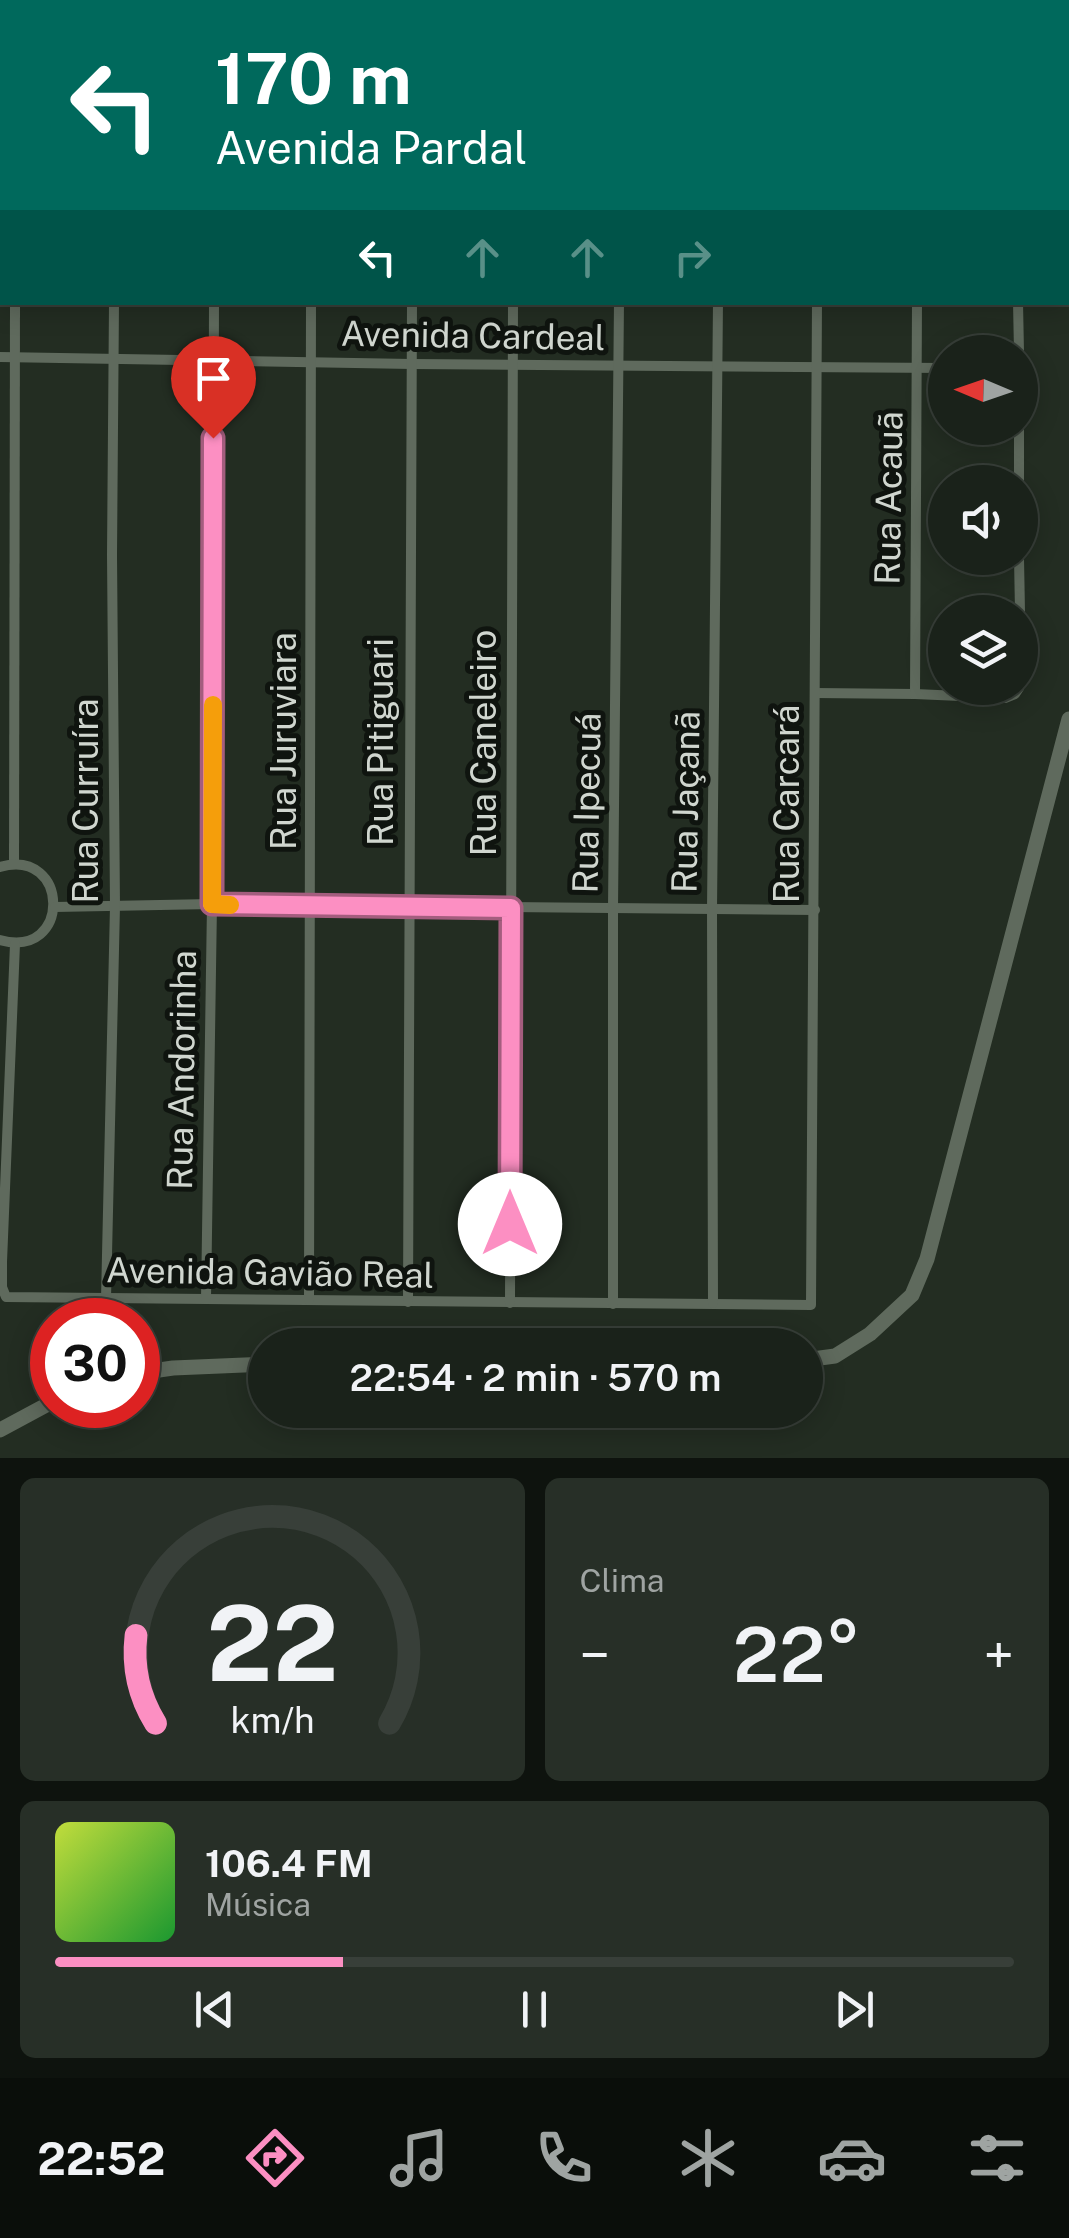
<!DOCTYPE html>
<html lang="pt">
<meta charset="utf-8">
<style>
:root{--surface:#1a221a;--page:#272f27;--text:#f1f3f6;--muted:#9fa4a2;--line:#383f39;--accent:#fc8fc2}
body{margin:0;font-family:"Public Sans",sans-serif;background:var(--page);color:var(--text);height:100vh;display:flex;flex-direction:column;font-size:38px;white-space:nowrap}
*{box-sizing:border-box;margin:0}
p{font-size:32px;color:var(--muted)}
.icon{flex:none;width:55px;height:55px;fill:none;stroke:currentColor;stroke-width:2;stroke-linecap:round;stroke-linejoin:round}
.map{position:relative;height:1458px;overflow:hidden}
.side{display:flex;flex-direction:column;gap:20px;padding:20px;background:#0e130e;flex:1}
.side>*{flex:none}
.guide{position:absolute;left:0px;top:0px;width:1070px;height:305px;box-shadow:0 5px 25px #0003,0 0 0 2px var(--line);background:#00695c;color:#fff;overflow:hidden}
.needle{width:65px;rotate:272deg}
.controls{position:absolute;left:928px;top:335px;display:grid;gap:20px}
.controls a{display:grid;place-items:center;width:110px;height:110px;border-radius:50%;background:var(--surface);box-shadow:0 5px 25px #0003,0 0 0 2px var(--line);font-size:50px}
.speed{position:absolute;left:30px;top:1298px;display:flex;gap:20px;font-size:50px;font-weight:700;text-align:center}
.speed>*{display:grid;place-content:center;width:130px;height:130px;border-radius:50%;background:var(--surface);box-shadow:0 5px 25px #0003,0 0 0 2px var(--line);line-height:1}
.speed .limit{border:15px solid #d22;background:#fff;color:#111}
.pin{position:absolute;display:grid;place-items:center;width:85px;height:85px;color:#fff;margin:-102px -42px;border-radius:50% 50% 50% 0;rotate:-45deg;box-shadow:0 0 10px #0007}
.pin .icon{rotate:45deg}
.me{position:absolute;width:110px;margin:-55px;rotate:0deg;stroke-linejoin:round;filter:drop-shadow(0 0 8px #0008)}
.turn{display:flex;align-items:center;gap:35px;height:210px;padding:0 50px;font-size:45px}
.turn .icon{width:130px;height:130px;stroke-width:2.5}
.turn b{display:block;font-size:70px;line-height:85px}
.lanes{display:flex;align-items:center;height:95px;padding:0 50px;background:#0003;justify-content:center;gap:50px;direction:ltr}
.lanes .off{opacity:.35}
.big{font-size:75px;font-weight:600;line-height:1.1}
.side .card{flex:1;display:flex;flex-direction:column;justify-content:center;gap:15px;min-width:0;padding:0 35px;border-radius:15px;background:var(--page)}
.side .dial{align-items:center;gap:0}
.dial svg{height:260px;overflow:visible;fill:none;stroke:var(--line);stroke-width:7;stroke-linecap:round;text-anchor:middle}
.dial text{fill:var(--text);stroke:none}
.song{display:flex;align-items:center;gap:30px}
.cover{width:120px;height:120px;border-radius:15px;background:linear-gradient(135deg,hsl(70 70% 55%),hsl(130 70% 35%))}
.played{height:10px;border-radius:5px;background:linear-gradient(90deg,var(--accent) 30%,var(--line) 30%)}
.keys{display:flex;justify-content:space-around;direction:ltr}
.heat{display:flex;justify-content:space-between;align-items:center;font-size:55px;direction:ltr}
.side .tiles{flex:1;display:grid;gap:20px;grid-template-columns:1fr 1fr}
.card:last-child{grid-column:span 2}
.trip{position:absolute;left:248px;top:1328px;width:575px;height:100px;border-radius:50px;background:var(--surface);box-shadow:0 5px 25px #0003,0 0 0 2px var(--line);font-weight:600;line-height:100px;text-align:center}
.tab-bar{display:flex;height:160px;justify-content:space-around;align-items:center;background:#0a0e0a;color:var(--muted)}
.tab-bar .icon{width:70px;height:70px}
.tab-bar .current{color:var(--accent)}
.tab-bar b{font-size:45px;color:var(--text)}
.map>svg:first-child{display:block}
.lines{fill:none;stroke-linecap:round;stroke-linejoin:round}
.street{stroke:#5f6a5d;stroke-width:10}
.secondary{stroke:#5f6a5d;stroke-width:15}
.route-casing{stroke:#a45d7e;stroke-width:25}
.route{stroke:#fc8fc2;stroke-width:18}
.slow{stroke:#f59e0b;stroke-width:18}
.labels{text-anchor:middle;stroke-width:10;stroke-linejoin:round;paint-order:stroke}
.street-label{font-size:35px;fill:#d0d6cf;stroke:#0f140f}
</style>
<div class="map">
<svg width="1069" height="1458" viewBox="0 0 1069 1458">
<rect width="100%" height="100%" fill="#232d22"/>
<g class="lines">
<!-- street -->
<g class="street">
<path d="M410,0V2"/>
<path d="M616,0V2"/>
<path d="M716,0V2"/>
<path d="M816,0V2"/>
<path d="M915,0V2"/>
<path d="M1016,0V2"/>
<path d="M16,2V0"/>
<path d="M116,2V0"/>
<path d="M216,2V0"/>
<path d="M312,2V0"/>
<path d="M513,2L514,0"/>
<path d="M1018,302L1019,352"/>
<path d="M0,357L412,364L945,368"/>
<path d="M1019,428V482"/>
<path d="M1019,558L1020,612"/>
<path d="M815,693L915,694L1005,698L1015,694L1019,688"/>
<path d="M915,694L917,302"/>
<path d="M14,864L15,302"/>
<path d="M0,867C70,847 72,960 0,940"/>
<path d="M55,907L212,904L815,910"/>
<path d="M15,944L2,1262V1287L6,1297L811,1305L817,302"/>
<path d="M106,1299L115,906L112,555L114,302"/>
<path d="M206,1299L212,904L214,302"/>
<path d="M309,1300L311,302"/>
<path d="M408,1302L412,302"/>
<path d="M510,1303L513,302"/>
<path d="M713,1303L712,909L718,302"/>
<path d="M613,1304V908L619,302"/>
</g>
<!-- secondary -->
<g class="secondary">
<path d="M805,1360L835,1356L870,1334L912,1295L927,1259L1069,719"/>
<path d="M138,1373L173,1368L265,1364"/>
<path d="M0,1430L52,1402"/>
</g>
</g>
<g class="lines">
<!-- route casing -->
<g class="route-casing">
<path id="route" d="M213,438L212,904L511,908L510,1224"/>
</g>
<!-- route -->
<use href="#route" class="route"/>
<!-- slow -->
<path class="slow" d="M213,705L212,904L230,905"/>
</g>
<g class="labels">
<!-- street labels -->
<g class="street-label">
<text transform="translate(473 336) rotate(1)" y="12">Avenida Cardeal</text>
<text transform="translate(889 498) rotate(-89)" y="12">Rua Acauã</text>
<text transform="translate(284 741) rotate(-90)" y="12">Rua Juruviara</text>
<text transform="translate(381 742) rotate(-90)" y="12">Rua Pitiguari</text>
<text transform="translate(484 743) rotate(-90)" y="12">Rua Caneleiro</text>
<text transform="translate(86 801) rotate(-90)" y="12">Rua Curruíra</text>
<text transform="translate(686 802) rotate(-89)" y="12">Rua Jaçanã</text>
<text transform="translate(587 803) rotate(-89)" y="12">Rua Ipecuá</text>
<text transform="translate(787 804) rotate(-90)" y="12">Rua Carcará</text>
<text transform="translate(182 1070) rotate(-89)" y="12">Rua Andorinha</text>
<text transform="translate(270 1273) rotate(1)" y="12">Avenida Gavião Real</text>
</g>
</g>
</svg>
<div class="controls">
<a><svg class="needle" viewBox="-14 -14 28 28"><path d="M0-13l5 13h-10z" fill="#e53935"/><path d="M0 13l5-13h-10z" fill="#9fa4a2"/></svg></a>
<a><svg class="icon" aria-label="sound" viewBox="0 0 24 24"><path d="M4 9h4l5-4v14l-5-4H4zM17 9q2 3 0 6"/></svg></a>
<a><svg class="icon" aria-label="layers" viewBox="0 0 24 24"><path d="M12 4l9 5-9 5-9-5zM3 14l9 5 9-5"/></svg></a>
</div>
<div class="speed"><div class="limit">30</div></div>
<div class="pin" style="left:213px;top:438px;background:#d93025"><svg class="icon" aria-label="arrive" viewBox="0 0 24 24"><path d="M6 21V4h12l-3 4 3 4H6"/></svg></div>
<svg class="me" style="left:510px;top:1224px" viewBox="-20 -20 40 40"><circle r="19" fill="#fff"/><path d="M0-13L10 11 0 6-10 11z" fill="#fc8fc2"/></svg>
<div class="trip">22:54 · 2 min · 570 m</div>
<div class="guide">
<div class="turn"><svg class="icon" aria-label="left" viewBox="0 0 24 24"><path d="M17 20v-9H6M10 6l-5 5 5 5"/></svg><div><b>170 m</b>Avenida Pardal</div></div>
<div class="lanes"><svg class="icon" aria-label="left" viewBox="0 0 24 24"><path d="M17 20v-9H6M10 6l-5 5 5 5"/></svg><svg class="icon off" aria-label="ahead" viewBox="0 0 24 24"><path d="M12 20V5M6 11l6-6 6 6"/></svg><svg class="icon off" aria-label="ahead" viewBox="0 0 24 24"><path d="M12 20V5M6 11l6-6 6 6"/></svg><svg class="icon off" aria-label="right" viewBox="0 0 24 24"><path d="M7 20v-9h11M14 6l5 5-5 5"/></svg></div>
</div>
</div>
<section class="side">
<div class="tiles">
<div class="card dial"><svg viewBox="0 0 100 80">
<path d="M14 69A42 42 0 1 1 86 69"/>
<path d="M14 69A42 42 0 0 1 8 42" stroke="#fc8fc2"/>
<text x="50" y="56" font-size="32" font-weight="700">22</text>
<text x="50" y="72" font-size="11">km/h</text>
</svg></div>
<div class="card"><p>Clima</p>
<div class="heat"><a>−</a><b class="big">22°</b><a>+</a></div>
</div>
<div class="card">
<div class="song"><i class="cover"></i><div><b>106.4 FM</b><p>Música</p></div></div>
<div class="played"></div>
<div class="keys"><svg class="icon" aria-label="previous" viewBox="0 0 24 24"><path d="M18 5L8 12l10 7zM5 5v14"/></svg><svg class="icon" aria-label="pause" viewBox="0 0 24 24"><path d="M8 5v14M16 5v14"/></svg><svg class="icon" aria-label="next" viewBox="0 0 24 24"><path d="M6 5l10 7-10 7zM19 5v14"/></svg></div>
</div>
</div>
</section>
<nav class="tab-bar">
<b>22:52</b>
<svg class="icon current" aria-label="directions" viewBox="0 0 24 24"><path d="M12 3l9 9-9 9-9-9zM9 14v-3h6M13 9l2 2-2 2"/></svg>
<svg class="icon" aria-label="music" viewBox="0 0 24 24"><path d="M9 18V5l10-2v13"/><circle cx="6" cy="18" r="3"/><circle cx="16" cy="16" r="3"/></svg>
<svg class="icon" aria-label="phone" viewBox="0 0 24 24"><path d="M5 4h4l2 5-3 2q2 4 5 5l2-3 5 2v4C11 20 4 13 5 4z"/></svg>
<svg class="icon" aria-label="climate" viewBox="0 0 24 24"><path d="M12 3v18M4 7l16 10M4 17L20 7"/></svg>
<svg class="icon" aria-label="car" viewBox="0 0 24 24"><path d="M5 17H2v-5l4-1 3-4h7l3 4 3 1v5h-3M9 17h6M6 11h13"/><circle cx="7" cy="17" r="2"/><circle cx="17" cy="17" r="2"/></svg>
<svg class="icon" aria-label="filters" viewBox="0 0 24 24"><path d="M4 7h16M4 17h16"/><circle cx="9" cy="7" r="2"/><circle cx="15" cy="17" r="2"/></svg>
</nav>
